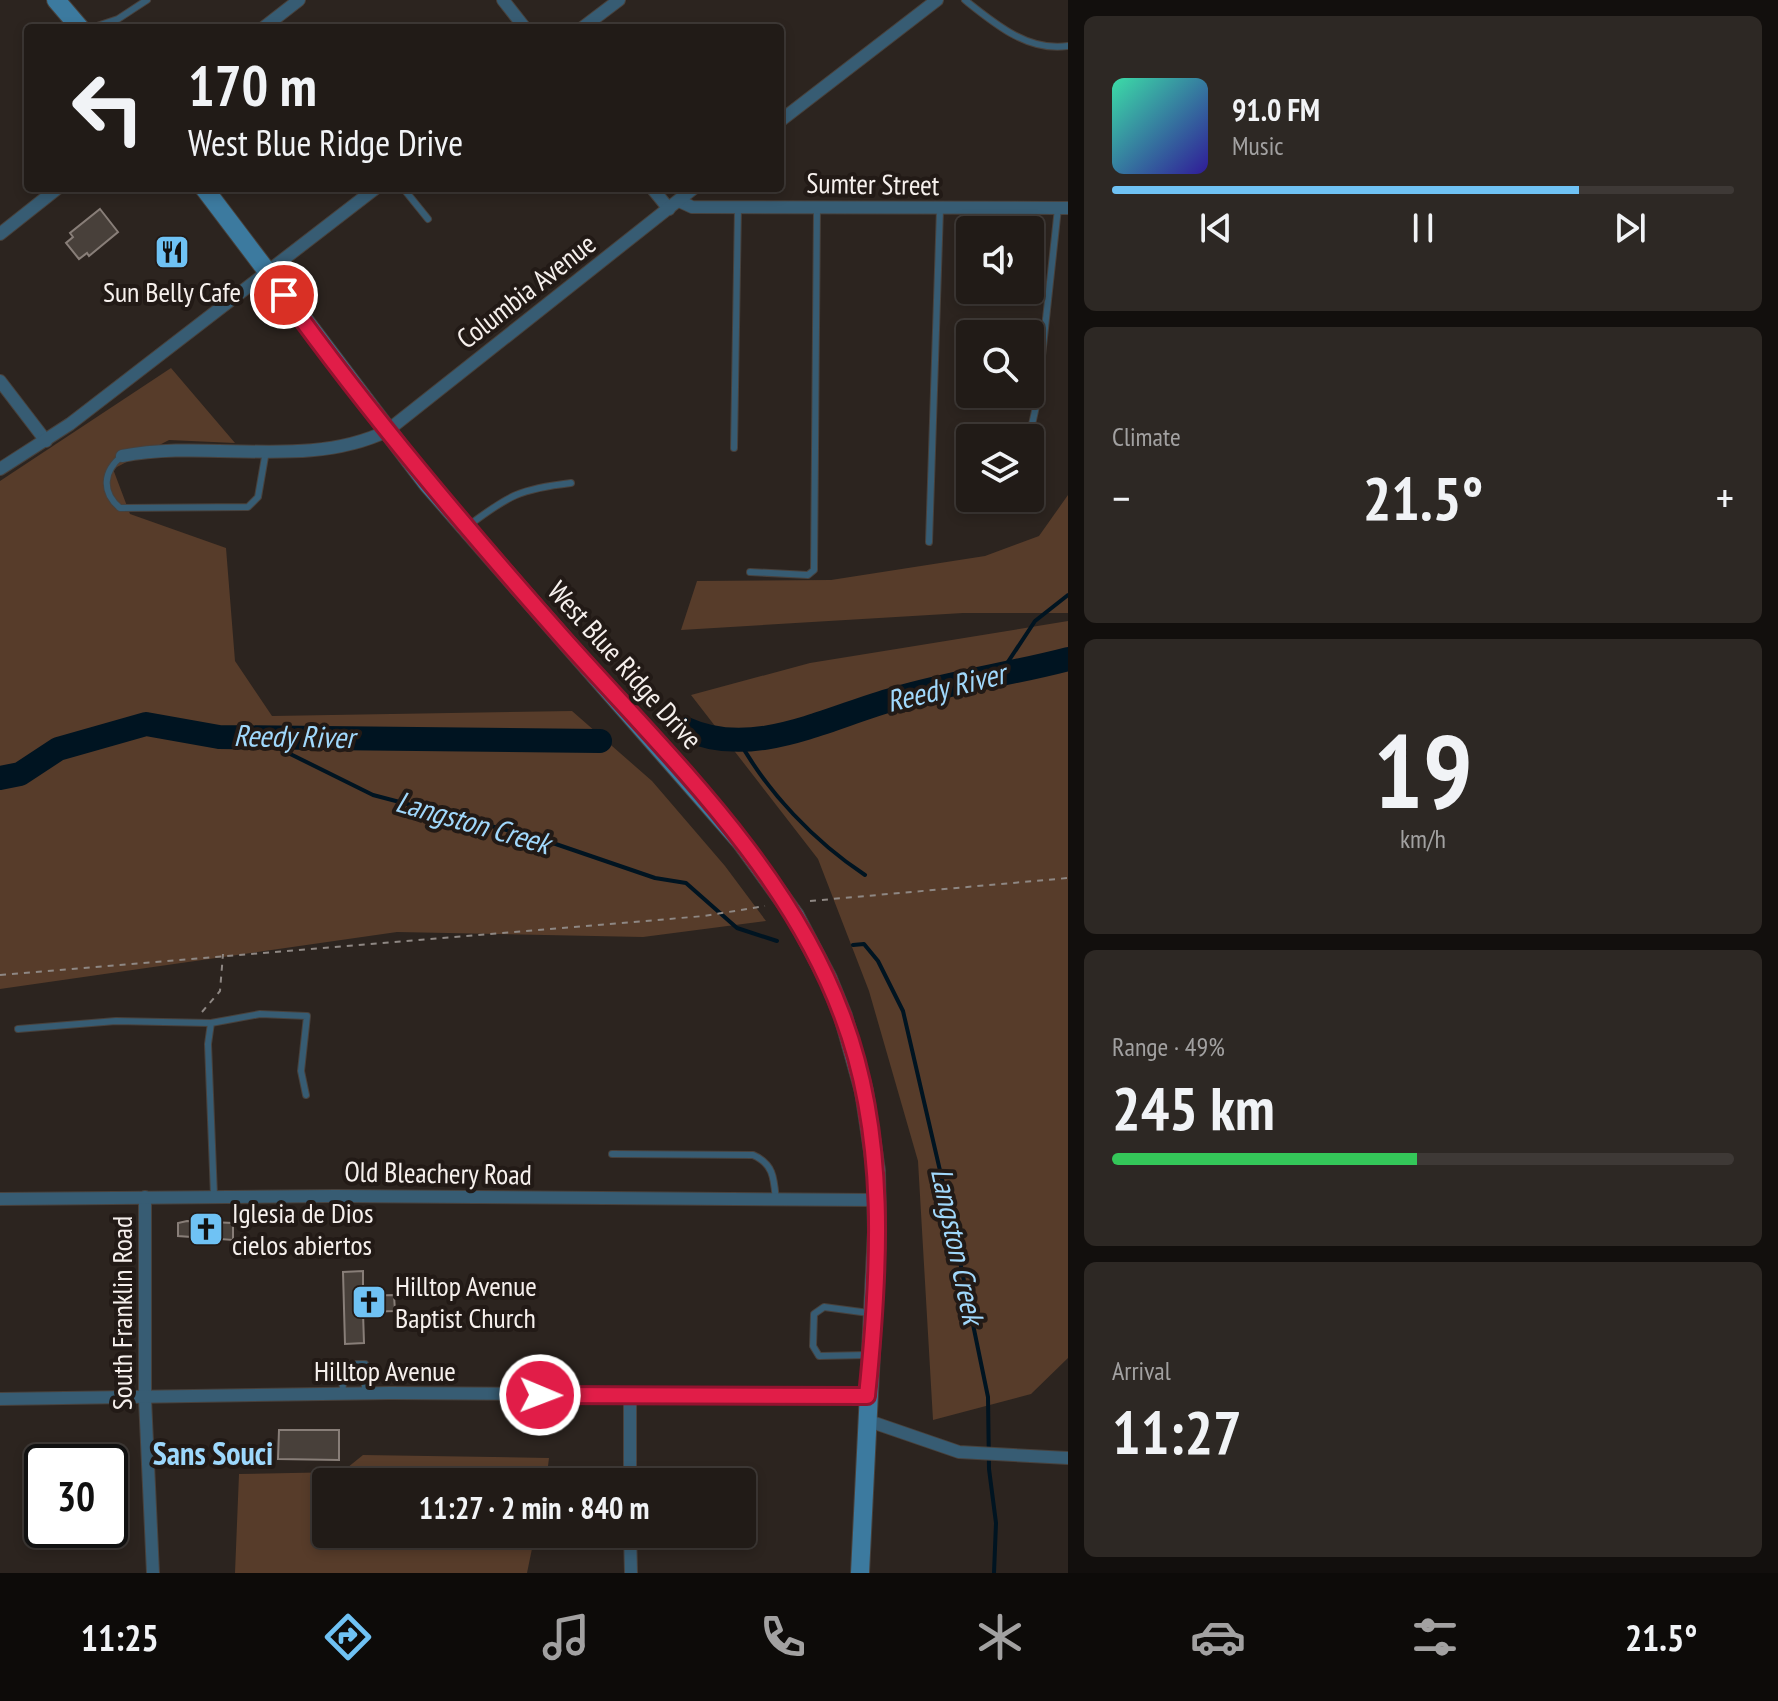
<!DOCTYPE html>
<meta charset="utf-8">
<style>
:root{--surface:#211b17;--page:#2d2824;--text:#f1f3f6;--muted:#a2a1a1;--line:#3e3936;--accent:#6fc2f4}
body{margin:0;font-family:"PT Sans Narrow",sans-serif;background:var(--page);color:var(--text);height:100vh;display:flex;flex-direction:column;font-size:30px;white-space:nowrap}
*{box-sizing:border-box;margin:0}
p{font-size:26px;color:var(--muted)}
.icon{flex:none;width:44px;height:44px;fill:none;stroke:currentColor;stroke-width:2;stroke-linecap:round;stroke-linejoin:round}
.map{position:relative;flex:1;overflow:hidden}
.side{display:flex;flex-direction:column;gap:16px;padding:16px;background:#120f0d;width:710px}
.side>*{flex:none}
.guide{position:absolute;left:24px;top:24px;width:760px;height:168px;border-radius:8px;box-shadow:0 4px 12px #0003,0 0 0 2px var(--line);background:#211b17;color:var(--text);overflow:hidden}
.controls{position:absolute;left:956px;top:216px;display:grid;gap:16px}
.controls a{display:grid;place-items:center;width:88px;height:88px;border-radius:8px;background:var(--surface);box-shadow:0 4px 12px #0003,0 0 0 2px var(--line);font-size:40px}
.speed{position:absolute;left:24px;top:1444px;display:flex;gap:16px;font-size:40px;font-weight:700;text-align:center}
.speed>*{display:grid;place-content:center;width:104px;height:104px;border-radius:50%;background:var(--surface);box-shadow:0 4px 12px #0003,0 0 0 2px var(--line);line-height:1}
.speed .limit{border:4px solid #111;border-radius:12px;background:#fff;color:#111}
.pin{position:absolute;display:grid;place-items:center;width:68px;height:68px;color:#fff;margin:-34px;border:4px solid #fff;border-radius:50%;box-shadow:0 2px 8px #0007}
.me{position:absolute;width:88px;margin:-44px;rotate:91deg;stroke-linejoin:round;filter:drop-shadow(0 0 6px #0008)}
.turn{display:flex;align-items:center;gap:28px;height:168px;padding:0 32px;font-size:36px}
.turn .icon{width:104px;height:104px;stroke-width:2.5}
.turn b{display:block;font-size:56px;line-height:68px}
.big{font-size:60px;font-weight:700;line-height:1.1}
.side .widget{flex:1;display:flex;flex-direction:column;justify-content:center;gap:12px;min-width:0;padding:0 28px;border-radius:12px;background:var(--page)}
.side .dial{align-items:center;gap:0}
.dial b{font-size:104px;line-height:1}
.song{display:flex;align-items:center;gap:24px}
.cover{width:96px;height:96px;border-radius:12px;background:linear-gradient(135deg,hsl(160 70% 55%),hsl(250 70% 35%))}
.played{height:8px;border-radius:4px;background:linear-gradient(90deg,var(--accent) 75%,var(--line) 75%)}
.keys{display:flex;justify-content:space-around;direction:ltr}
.heat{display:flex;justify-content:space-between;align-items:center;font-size:44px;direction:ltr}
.charge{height:12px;border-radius:6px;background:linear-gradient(90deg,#34c759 49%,var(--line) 0)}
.trip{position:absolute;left:312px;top:1468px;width:444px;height:80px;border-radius:8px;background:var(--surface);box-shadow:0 4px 12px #0003,0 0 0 2px var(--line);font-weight:700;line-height:80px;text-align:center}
.dock{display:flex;height:128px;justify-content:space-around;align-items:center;background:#0d0b09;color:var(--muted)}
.dock .icon{width:56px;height:56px}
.dock .selected{color:var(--accent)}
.dock b{font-size:36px;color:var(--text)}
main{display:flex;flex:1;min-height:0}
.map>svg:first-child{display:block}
.green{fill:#573c2a}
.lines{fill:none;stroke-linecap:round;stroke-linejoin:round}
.stream{stroke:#001421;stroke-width:4}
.river{stroke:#001421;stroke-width:24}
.building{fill:#48403a;stroke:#887e78;stroke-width:2}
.lane-casing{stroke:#48413c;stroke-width:8}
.street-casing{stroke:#48413c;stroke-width:14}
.secondary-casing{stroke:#48413c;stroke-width:20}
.path{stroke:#8e8783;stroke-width:2;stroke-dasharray:6 6;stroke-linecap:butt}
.lane{stroke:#375c73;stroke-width:6}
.street{stroke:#375c73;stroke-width:12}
.secondary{stroke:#3c7a9f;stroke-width:18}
.route-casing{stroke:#92132f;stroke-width:20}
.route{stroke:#e11d48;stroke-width:14}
.labels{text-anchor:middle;stroke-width:8;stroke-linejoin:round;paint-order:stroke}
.street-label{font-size:28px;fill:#f6f0ed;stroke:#221a16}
.poi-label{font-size:28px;fill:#f6f0ed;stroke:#221a16;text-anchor:start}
.water-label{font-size:30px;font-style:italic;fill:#a0d8fc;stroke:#221a16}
.quarter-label{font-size:32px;font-weight:bold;fill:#9dd8fd;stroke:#221a16}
</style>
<main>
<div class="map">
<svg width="1068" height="1573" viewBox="0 0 1068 1573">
<rect width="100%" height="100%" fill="#2c241f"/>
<!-- green -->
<g class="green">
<path d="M171,368L235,443L169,440L113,469L130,514L226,548L235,661L272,716L572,711L652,781L725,866L766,921L643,937L397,932L0,989V481Z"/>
<path d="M1068,495V613H963L681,630L697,581L831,580L985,556L1039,536Z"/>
<path d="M1068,621V1358L1031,1394L933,1420L918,1161L869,991L818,859L691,695L810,663Z"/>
<path d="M363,1455L549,1458L546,1482H326V1534H535L527,1573H235L239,1474L342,1472Z"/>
</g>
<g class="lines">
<!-- stream -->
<g class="stream">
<path d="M998,677L1035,621L1068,595"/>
<path d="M256,737L373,795L544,840L655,878L686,883L737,928L777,941"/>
<path d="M738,739C767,792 815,842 865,875"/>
<path d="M853,945L864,944L878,961L903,1011L951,1218L988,1397L989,1469L996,1523L994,1573"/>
</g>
<!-- river -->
<g class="river">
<path d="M686,729C753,760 829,717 894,699C951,682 1011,674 1068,659"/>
<path d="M0,778L20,774L58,749L146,724L219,737L600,741"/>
</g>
</g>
<!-- building -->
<g class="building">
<path d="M100,209L118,232L89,256L87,253L79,259L66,243L73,237L70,233Z"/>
<path d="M172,237L187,257L173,267L158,247Z"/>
<path d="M187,1221L233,1223V1240L178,1236V1223Z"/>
<path d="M363,1271V1296L394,1295L395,1311L363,1312L364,1343L345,1344L343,1272Z"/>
<path d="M279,1430H339V1460L278,1459Z"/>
</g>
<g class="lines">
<!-- lane casing -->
<g class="lane-casing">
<g id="lane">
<path d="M965,0C995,24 1028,52 1068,46"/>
<path d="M91,28L118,19L147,0"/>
<path d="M403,188L428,219"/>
<path d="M1029,438L1037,402L1058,208"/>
<path d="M734,448L738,207"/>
<path d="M122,456C103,471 101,492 120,508L248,507L258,497L266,451"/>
<path d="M468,526C509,495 520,489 571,483"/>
<path d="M929,542L940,209"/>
<path d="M750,572L808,575L814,570L817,206"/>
<path d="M18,1029L116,1021L211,1023"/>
<path d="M612,1154L753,1155C774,1164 774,1179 776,1201"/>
<path d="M214,1196L208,1044L211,1023L260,1014L307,1016L301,1071L306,1095"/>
<path d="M867,1355L819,1356L813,1346L814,1314L824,1307L869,1313"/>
<path d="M343,1395L342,1364H365V1394"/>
</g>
</g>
<!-- street casing -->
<g class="street-casing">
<g id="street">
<path d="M503,0L525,28"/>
<path d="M263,28L299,0"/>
<path d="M582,28L619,0"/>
<path d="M780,121L937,0"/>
<path d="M652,188L669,209"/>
<path d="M679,201L692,207L1068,208"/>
<path d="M0,234L58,188"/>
<path d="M0,381L46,441"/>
<path d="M122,456C208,439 306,470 387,431L694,188"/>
<path d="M0,469L70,424L376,188"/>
<path d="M145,1197V1399L153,1573"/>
<path d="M0,1199L335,1196L876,1200"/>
<path d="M630,1396V1482"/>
<path d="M0,1399L390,1393L867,1396"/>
<path d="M866,1420L959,1452L1068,1458"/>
<path d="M630,1534L631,1573"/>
</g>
</g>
<!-- secondary casing -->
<g class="secondary-casing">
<g id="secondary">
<path d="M56,0L80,28"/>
<path d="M204,188L428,484L742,843L795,916L828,979L843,1016L864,1091L876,1171L877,1232L860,1573"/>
</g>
</g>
<!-- path -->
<g class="path">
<path d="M810,901L1068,878"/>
<path d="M0,975L704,916L765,906"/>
<path d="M202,1012L220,991L223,954"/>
</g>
<!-- lane -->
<use href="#lane" class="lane"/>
<!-- street -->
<use href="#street" class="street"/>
<!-- secondary -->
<use href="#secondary" class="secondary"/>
</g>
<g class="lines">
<!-- route casing -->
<g class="route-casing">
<path id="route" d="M284,295C371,416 466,528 564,639C667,755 787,867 842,1015C888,1135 880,1270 867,1396L540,1395"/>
</g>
<!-- route -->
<use href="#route" class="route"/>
</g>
<!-- icons -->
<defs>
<g id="restaurant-square" transform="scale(1.8)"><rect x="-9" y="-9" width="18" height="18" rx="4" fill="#6fc2f4" stroke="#221a16"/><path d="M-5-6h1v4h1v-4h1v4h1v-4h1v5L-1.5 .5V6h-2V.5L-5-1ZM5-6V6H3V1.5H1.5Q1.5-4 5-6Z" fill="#111"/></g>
<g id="church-square" transform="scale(1.8)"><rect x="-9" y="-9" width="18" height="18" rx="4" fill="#6fc2f4" stroke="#221a16"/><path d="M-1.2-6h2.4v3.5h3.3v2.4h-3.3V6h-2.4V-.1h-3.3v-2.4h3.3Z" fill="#111"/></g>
</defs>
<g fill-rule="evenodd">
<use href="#restaurant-square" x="172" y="252"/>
<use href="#church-square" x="206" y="1229"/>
<use href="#church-square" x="369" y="1302"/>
</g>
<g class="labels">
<!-- street labels -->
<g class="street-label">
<text transform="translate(873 184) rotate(1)" y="10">Sumter Street</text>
<text transform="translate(526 291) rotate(-38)" y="10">Columbia Avenue</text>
<text transform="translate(625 665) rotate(48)" y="10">West Blue Ridge Drive</text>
<text transform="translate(438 1173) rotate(1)" y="10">Old Bleachery Road</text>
<text transform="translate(122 1313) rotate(-90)" y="10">South Franklin Road</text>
<text x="385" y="1381">Hilltop Avenue</text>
</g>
<!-- poi labels -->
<g class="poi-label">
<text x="172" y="302" text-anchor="middle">Sun Belly Cafe</text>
<text x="232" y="1223">Iglesia de Dios<tspan x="232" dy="32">cielos abiertos</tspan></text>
<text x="395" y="1296">Hilltop Avenue<tspan x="395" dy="32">Baptist Church</tspan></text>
</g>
<!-- water labels -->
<g class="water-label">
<text transform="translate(946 688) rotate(-14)" y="10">Reedy River</text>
<text transform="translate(294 737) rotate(1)" y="10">Reedy River</text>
<text transform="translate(473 823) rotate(16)" y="10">Langston Creek</text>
<text transform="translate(957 1246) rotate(78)" y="10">Langston Creek</text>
</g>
<!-- quarter labels -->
<g class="quarter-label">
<text x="213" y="1465">Sans Souci</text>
</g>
</g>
</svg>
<div class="controls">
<a><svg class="icon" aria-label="sound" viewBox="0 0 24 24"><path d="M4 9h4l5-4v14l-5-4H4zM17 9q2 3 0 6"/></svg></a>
<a><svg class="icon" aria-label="search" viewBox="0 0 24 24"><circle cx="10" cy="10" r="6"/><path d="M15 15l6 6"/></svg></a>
<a><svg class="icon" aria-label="layers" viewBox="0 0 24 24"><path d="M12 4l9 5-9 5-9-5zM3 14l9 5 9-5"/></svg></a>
</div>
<div class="speed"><div class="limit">30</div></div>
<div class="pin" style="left:284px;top:295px;background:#d93025"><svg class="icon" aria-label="arrive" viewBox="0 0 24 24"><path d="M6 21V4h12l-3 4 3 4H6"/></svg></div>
<svg class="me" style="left:540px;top:1395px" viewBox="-20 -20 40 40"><circle r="17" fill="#e11d48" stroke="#fff" stroke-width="3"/><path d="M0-11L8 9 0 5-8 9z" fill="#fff"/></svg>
<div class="trip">11:27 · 2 min · 840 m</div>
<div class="guide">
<div class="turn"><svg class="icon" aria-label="left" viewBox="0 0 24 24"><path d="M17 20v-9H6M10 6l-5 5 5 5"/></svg><div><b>170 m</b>West Blue Ridge Drive</div></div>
</div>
</div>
<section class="side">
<div class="widget">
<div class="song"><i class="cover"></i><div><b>91.0 FM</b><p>Music</p></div></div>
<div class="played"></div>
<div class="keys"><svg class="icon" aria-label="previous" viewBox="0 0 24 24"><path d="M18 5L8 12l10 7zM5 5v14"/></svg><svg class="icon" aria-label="pause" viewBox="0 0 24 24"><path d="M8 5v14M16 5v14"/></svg><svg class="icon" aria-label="next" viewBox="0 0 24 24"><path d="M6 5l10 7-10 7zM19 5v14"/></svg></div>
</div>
<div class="widget"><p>Climate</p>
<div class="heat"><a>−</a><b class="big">21.5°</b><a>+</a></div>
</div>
<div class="widget dial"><b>19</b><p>km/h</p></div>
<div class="widget"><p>Range · 49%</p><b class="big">245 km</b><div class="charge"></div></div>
<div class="widget"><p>Arrival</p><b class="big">11:27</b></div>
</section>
</main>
<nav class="dock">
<b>11:25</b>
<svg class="icon selected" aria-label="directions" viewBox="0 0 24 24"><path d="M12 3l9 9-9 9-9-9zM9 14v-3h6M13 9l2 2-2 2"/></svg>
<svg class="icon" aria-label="music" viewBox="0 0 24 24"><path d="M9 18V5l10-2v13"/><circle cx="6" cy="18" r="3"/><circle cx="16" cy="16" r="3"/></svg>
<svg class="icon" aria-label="phone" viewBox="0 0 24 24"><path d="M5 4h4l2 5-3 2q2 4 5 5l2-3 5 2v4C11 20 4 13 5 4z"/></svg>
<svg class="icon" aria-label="climate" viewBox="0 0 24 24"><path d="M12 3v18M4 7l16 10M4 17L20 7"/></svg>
<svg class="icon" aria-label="car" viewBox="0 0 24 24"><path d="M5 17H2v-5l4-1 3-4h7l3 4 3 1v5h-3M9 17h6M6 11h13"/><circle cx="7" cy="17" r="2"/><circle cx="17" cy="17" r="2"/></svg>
<svg class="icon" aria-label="filters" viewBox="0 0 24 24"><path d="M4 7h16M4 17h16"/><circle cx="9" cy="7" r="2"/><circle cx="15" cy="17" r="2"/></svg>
<b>21.5°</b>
</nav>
